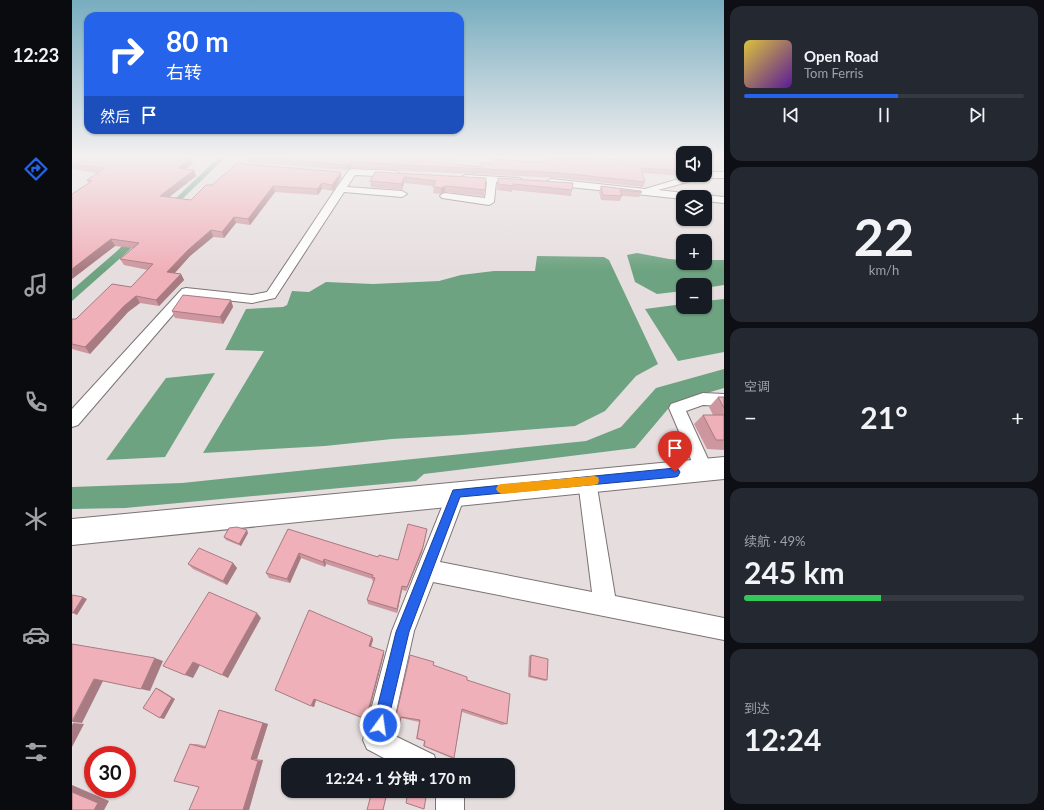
<!DOCTYPE html>
<html lang="zh">
<meta charset="utf-8">
<style>
:root{--surface:#171b24;--page:#242831;--text:#f1f3f6;--muted:#9ea1a6;--line:#363941;--accent:#2563eb}
body{margin:0;font-family:Lato,"Noto Sans SC",sans-serif;background:var(--page);color:var(--text);height:100vh;display:flex;flex-direction:column;font-size:15px;white-space:nowrap}
*{box-sizing:border-box;margin:0}
p{font-size:13px;color:var(--muted)}
.icon{flex:none;width:22px;height:22px;fill:none;stroke:currentColor;stroke-width:2;stroke-linecap:round;stroke-linejoin:round}
.map{position:relative;flex:1;overflow:hidden}
.sheet{display:flex;flex-direction:column;gap:6px;padding:6px;background:#0d0f14;width:320px}
.sheet>*{flex:none}
.guide{position:absolute;left:12px;top:12px;width:380px;height:122px;border-radius:12px;box-shadow:0 1px 3px #0004;background:#2563eb;color:#fff;overflow:hidden}
.tools{position:absolute;left:604px;top:146px;display:grid;gap:8px}
.tools a{display:grid;place-items:center;width:36px;height:36px;border-radius:8px;background:var(--surface);box-shadow:0 1px 3px #0004;font-size:20px}
.speed{position:absolute;left:12px;top:746px;display:flex;gap:8px;font-size:20px;font-weight:700;text-align:center}
.speed>*{display:grid;place-content:center;width:52px;height:52px;border-radius:50%;background:var(--surface);box-shadow:0 1px 3px #0004;line-height:1}
.speed .limit{border:6px solid #d22;background:#fff;color:#111}
.pin{position:absolute;display:grid;place-items:center;width:34px;height:34px;color:#fff;margin:-41px -17px;border-radius:50% 50% 50% 0;rotate:-45deg;box-shadow:0 0 4px #0007}
.pin .icon{rotate:45deg}
.me{position:absolute;width:44px;margin:-22px;rotate:14deg;stroke-linejoin:round;filter:drop-shadow(0 0 3px #0008)}
.turn{display:flex;align-items:center;gap:14px;height:84px;padding:0 16px;font-size:18px}
.turn .icon{width:52px;height:52px;stroke-width:2.5}
.turn b{display:block;font-size:28px;line-height:34px}
.then{display:flex;align-items:center;height:38px;padding:0 16px;background:#0003;gap:8px;font-size:15px}
.big{font-size:30px;font-weight:700;line-height:1.1}
.sheet .card{flex:1;display:flex;flex-direction:column;justify-content:center;gap:6px;min-width:0;padding:0 14px;border-radius:12px;background:var(--page)}
.sheet .dial{align-items:center;gap:0}
.dial b{font-size:52px;line-height:1}
.song{display:flex;align-items:center;gap:12px}
.cover{width:48px;height:48px;border-radius:6px;background:linear-gradient(135deg,hsl(50 70% 55%),hsl(270 70% 35%))}
.played{height:4px;border-radius:2px;background:linear-gradient(90deg,var(--accent) 55%,var(--line) 55%)}
.keys{display:flex;justify-content:space-around;direction:ltr}
.heat{display:flex;justify-content:space-between;align-items:center;font-size:22px;direction:ltr}
.charge{height:6px;border-radius:3px;background:linear-gradient(90deg,#34c759 49%,var(--line) 0)}
.trip{position:absolute;left:209px;top:758px;width:234px;height:40px;border-radius:12px;background:var(--surface);box-shadow:0 1px 3px #0004;font-weight:700;line-height:40px;text-align:center}
main{display:flex;flex:1;min-height:0}
.tabs{display:flex;flex-direction:column;width:72px;justify-content:space-around;align-items:center;background:#090b0e;color:var(--muted)}
.tabs .icon{width:28px;height:28px}
.tabs .current{color:var(--accent)}
.tabs b{font-size:18px;color:var(--text)}
.map>svg:first-child{display:block}
.water{fill:#6ea381}
.lines{fill:none;stroke-linecap:round;stroke-linejoin:round}
.street-casing{stroke:#7b7374;stroke-width:2}
.secondary-casing{stroke:#7b7374;stroke-width:2}
.street{fill:#fff;fill-rule:evenodd}
.secondary{fill:#fff;fill-rule:evenodd}
.wall{fill:#ce979f}
.shaded-wall{fill:#a87b82}
.building{fill:#f0b0b9;stroke:#a87b82}
.route{fill:#2563eb;stroke:#184099}
.slow{fill:#f59e0b}
</style>
<main>
<nav class="tabs">
<b>12:23</b>
<svg class="icon current" aria-label="directions" viewBox="0 0 24 24"><path d="M12 3l9 9-9 9-9-9zM9 14v-3h6M13 9l2 2-2 2"/></svg>
<svg class="icon" aria-label="music" viewBox="0 0 24 24"><path d="M9 18V5l10-2v13"/><circle cx="6" cy="18" r="3"/><circle cx="16" cy="16" r="3"/></svg>
<svg class="icon" aria-label="phone" viewBox="0 0 24 24"><path d="M5 4h4l2 5-3 2q2 4 5 5l2-3 5 2v4C11 20 4 13 5 4z"/></svg>
<svg class="icon" aria-label="climate" viewBox="0 0 24 24"><path d="M12 3v18M4 7l16 10M4 17L20 7"/></svg>
<svg class="icon" aria-label="car" viewBox="0 0 24 24"><path d="M5 17H2v-5l4-1 3-4h7l3 4 3 1v5h-3M9 17h6M6 11h13"/><circle cx="7" cy="17" r="2"/><circle cx="17" cy="17" r="2"/></svg>
<svg class="icon" aria-label="filters" viewBox="0 0 24 24"><path d="M4 7h16M4 17h16"/><circle cx="9" cy="7" r="2"/><circle cx="15" cy="17" r="2"/></svg>
</nav>
<div class="map">
<svg width="652" height="810" viewBox="0 0 652 810">
<rect width="100%" height="100%" fill="#e6ddde"/>
<!-- water -->
<g class="water">
<path d="M148,156H155L53,254L0,301V290L45,251L69,227L82,219Z"/>
<path d="M565,253L597,259L611,260V263H633V260H652V285L633,288V285H611V291L585,294L563,282L555,255Z"/>
<path d="M465,256L532,257L537,260L586,364L564,376L533,411L503,426L390,435L320,439L253,446L131,453L192,351L153,350L174,309L211,307L215,305L220,291L237,292L254,282L301,284L367,281L389,275L422,271H463Z"/>
<path d="M652,299V352L606,361L573,309L611,304V307H633V301Z"/>
<path d="M652,369V388L601,403L563,448L352,474L344,481L53,508L0,509V487L110,483L514,441L549,427L584,388Z"/>
<path d="M143,373L93,457L34,460L94,378Z"/>
</g>
<g class="lines">
<!-- street casing -->
<g class="street-casing">
<g id="street">
<path d="M280,169L324,171L329,174L324,177L283,175L275,187L330,191L335,194L330,197L272,192L203,298L180,303L117,296L6,425L0,427V409L110,289L114,288L180,295L195,292L265,187L277,170Z"/>
<path d="M633,172H652V178H630L586,190L621,194L626,197H611V199L479,185L474,182L479,179L573,189L620,175H633Z"/>
<path d="M393,175L447,178L452,181L447,184L424,182L422,202L417,205L370,198L368,196L370,194L373,193L413,198L415,182L390,180L388,178Z"/>
<path d="M633,195L652,197V203L633,201V197H629Z"/>
<path d="M631,393L652,394V406L631,405L614,411L641,470L638,476L632,478L626,476L597,408L599,404Z"/>
<path d="M515,473L521,475L524,481L543,596L652,618V640L361,582L342,631L319,734L362,755L365,765H325L295,749L291,740L320,631L378,487L385,485L392,487L394,493L368,562L520,592L506,481L509,475Z"/>
<rect x="364" y="791" width="28" height="19"/>
</g>
</g>
<!-- secondary casing -->
<g class="secondary-casing">
<path id="secondary" d="M652,457V479L0,545V519Z"/>
</g>
<!-- street -->
<use href="#street" class="street"/>
<!-- secondary -->
<use href="#secondary" class="secondary"/>
</g>
<!-- wall -->
<g class="wall">
<path d="M0,156L121,163L114,169L122,170L124,176L97,197L119,200L170,164L269,178L261,191L250,189L246,195L203,192L178,225L164,223L152,238L141,237L118,256L103,273L109,274L112,280L87,306L68,303L56,312L18,354L0,349V319H4L59,287L76,270L52,265L48,259L61,248L43,246L0,279L17,183L15,180L26,173L0,169Z"/>
<path d="M547,156L557,157V156H592V158L611,160V175H616L610,176L570,173L573,182L571,187L487,178L280,168L275,170L175,162L174,157L382,164L409,167V163L420,164L421,159L459,162H472L473,158L491,159V157L511,158V157L546,160Z"/>
<path d="M303,172L414,178L412,196L373,192L369,194L361,193L362,186L332,183L330,190L299,187L298,181Z"/>
<path d="M426,178L500,190L499,196L440,190V192L425,190Z"/>
<path d="M529,186L570,192L567,197L550,196L548,201L529,200L527,192Z"/>
<path d="M159,300L161,307L151,324L103,318L100,311Z"/>
<path d="M646,397H652V450L635,449L622,424L631,415H641L637,407Z"/>
<path d="M216,529L306,557L326,560L355,529L350,552L334,591L330,590L325,613L296,604L295,600L301,582L300,579L254,564L253,567L229,558L218,583L197,578L194,573Z"/>
<path d="M176,533L169,546L154,540L152,537Z"/>
<path d="M161,563L165,568L155,585L121,569L116,564Z"/>
<path d="M300,637L301,640L299,647L312,654L295,720L244,700L242,707L203,690Z"/>
<path d="M459,655L475,680L473,681L456,677L457,656Z"/>
<path d="M361,665L395,680L435,724L430,725L390,712L382,758H379L351,746L352,741L344,739L347,722L329,718L326,732L321,730V729Z"/>
<path d="M147,710L196,724L185,759L191,760L177,810H117L127,787L118,744H125L134,746Z"/>
</g>
<!-- shaded-wall -->
<g class="shaded-wall">
<path d="M119,157L121,163L108,174L106,168Z"/>
<path d="M280,162V168L275,170L274,165Z"/>
<path d="M122,170L124,176L91,202L88,196Z"/>
<path d="M269,172V178L261,191L260,185Z"/>
<path d="M332,177V183L330,190V184Z"/>
<path d="M250,183V189L246,195L245,189Z"/>
<path d="M201,186L203,192L178,225L176,219Z"/>
<path d="M374,186L373,192L369,194V188Z"/>
<path d="M162,217L164,223L152,238L150,232Z"/>
<path d="M139,230L141,237L118,256L98,278L95,272L116,250Z"/>
<path d="M39,239L43,246L0,279V269Z"/>
<path d="M109,274L112,280L87,306L84,300Z"/>
<path d="M64,296L68,303L56,312L18,354L13,347L52,306Z"/>
<path d="M159,300L161,307L151,324L148,317Z"/>
<path d="M355,529L350,552L334,591L335,587Z"/>
<path d="M175,530L176,533L169,546L167,544Z"/>
<path d="M227,553L229,558L218,583L215,579Z"/>
<path d="M252,559L254,564L253,567L251,562Z"/>
<path d="M161,563L165,568L155,585L151,581Z"/>
<path d="M330,586V590L325,613V609Z"/>
<path d="M11,597L15,599L5,615L1,613Z"/>
<path d="M185,613L189,618L156,678L150,675Z"/>
<path d="M300,637L301,640L298,649L297,646Z"/>
<path d="M312,651V654L295,720L294,719Z"/>
<path d="M83,658L91,661L78,691L69,689Z"/>
<path d="M121,662L128,665L121,678L113,675Z"/>
<path d="M22,679L31,681L10,723L0,722Z"/>
<path d="M84,688L87,689L103,699L92,719L88,718Z"/>
<path d="M242,699L244,700L242,707L239,706Z"/>
<path d="M147,710L196,724L185,759H179Z"/>
<path d="M1,723L12,724L0,747V725Z"/>
<path d="M191,760L177,810H171L186,761Z"/>
<path d="M0,785L37,801L32,810H22L0,792Z"/>
<path d="M300,791L314,796L311,810Z"/>
</g>
<!-- building -->
<g class="building">
<path d="M0,156H114L119,157L106,168L122,170L88,196L119,200L134,185H140L168,161L170,164L269,172L260,185L250,183L245,189L201,186L176,219L162,217L150,232L139,230L116,250L95,272L109,274L84,300L64,296L52,306L13,347L0,344V319H4L40,284L59,287L81,264L48,259L67,243L39,239L0,269V194L20,181L15,180L33,168L0,164Z"/>
<path d="M332,156L346,157V156H360L382,159V164L409,167V163L420,164L421,159L459,162H473V158L492,160L491,157L512,159L511,157L548,160L547,156L562,157L561,156H592V158L611,160V171L569,168L573,182L489,173L280,162L274,165L174,157Z"/>
<path d="M303,172L414,178L413,190L374,186L369,188L361,187L364,181L332,177L330,184L298,181Z"/>
<path d="M426,178L501,183L500,190L441,184V186L426,184Z"/>
<path d="M529,186L569,191L570,192L548,190L550,196L531,195Z"/>
<path d="M111,295L159,300L148,317L100,311Z"/>
<path d="M646,397H652V408Z"/>
<path d="M631,415H652V440H644Z"/>
<path d="M336,524L355,529L351,547L335,587L330,586L325,609L295,600L303,578L300,577L301,575L252,559L251,562L227,553L215,579L194,573L216,529L306,557L307,555L326,560Z"/>
<path d="M165,527L175,530L167,544L152,537L157,528Z"/>
<path d="M127,548L161,563L151,581L116,564Z"/>
<path d="M137,592L185,613L150,675L121,662L113,675L91,666Z"/>
<path d="M0,595L11,597L1,613H0Z"/>
<path d="M237,610L300,637L297,646L312,651L294,719L242,699L239,706L203,690Z"/>
<path d="M0,644L83,658L69,689L22,679L0,721Z"/>
<path d="M338,655L362,662L361,665L395,677V680L438,694L435,724L390,709L382,758L352,746L353,741L345,738L348,720L329,717L326,731L321,729Z"/>
<path d="M459,655L476,659L475,680L458,676Z"/>
<path d="M84,688L100,698L88,718L71,708Z"/>
<path d="M147,710L191,723L179,759L186,761L171,810H117L127,787L102,781L118,744L133,748Z"/>
<path d="M300,791L314,797L311,810H295Z"/>
<path d="M336,791H355L352,809L334,803Z"/>
<path d="M0,792L26,803L22,810H0Z"/>
</g>
<!-- sky -->
<linearGradient id="sky" x2="0" y2="1"><stop stop-color="#77adbf"/><stop offset="0.58" stop-color="#f4f0f0"/><stop offset="1" stop-color="#f4f0f0" stop-opacity="0"/></linearGradient>
<rect width="652" height="270" fill="url(#sky)"/>
<!-- route -->
<path class="route" d="M603,468L606,469L608,472L606,476L603,477L388,497L337,632L315,725L313,730L308,732L303,730L301,725L324,632L381,490Z"/>
<!-- slow -->
<path class="slow" d="M522,476L526,477L527,480L526,484L522,485L430,494L426,492L424,489L426,485L430,484Z"/>
</svg>
<div class="tools">
<a><svg class="icon" aria-label="sound" viewBox="0 0 24 24"><path d="M4 9h4l5-4v14l-5-4H4zM17 9q2 3 0 6"/></svg></a>
<a><svg class="icon" aria-label="layers" viewBox="0 0 24 24"><path d="M12 4l9 5-9 5-9-5zM3 14l9 5 9-5"/></svg></a>
<a>+</a>
<a>−</a>
</div>
<div class="speed"><div class="limit">30</div></div>
<div class="pin" style="left:603px;top:472px;background:#d93025"><svg class="icon" aria-label="arrive" viewBox="0 0 24 24"><path d="M6 21V4h12l-3 4 3 4H6"/></svg></div>
<svg class="me" style="left:308px;top:725px" viewBox="-20 -20 40 40"><circle r="17" fill="#2563eb" stroke="#fff" stroke-width="3"/><path d="M0-11L8 9 0 5-8 9z" fill="#fff"/></svg>
<div class="trip">12:24 · 1 分钟 · 170 m</div>
<div class="guide">
<div class="turn"><svg class="icon" aria-label="right" viewBox="0 0 24 24"><path d="M7 20v-9h11M14 6l5 5-5 5"/></svg><div><b>80 m</b>右转</div></div>
<div class="then">然后<svg class="icon" aria-label="arrive" viewBox="0 0 24 24"><path d="M6 21V4h12l-3 4 3 4H6"/></svg></div>
</div>
</div>
<section class="sheet">
<div class="card">
<div class="song"><i class="cover"></i><div><b>Open Road</b><p>Tom Ferris</p></div></div>
<div class="played"></div>
<div class="keys"><svg class="icon" aria-label="previous" viewBox="0 0 24 24"><path d="M18 5L8 12l10 7zM5 5v14"/></svg><svg class="icon" aria-label="pause" viewBox="0 0 24 24"><path d="M8 5v14M16 5v14"/></svg><svg class="icon" aria-label="next" viewBox="0 0 24 24"><path d="M6 5l10 7-10 7zM19 5v14"/></svg></div>
</div>
<div class="card dial"><b>22</b><p>km/h</p></div>
<div class="card"><p>空调</p>
<div class="heat"><a>−</a><b class="big">21°</b><a>+</a></div>
</div>
<div class="card"><p>续航 · 49%</p><b class="big">245 km</b><div class="charge"></div></div>
<div class="card"><p>到达</p><b class="big">12:24</b></div>
</section>
</main>
